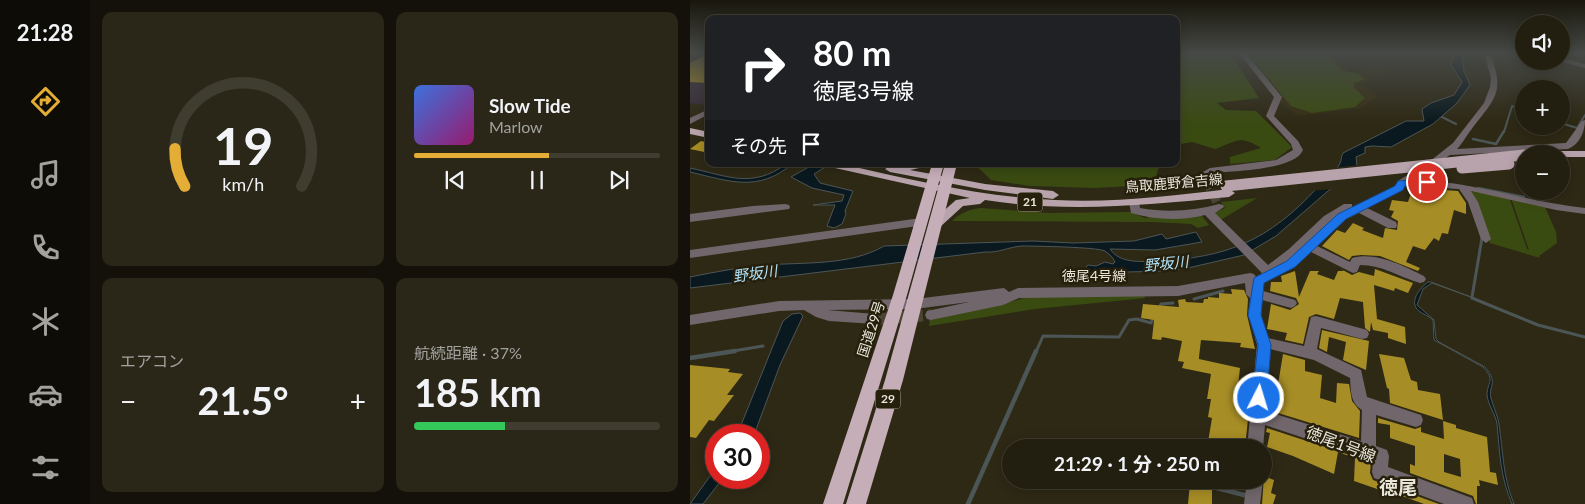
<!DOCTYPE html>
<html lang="ja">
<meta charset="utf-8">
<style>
:root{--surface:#221f10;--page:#2a2719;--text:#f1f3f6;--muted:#a2a29f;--line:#3f3d30;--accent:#e4ad35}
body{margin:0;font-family:Lato,"Noto Sans JP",sans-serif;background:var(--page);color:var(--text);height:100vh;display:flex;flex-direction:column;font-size:19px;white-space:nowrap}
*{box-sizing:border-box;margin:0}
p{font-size:16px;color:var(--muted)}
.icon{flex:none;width:28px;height:28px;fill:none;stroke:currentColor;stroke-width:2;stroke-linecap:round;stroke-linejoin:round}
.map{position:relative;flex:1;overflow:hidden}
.drawer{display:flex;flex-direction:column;gap:12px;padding:12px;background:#131109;width:600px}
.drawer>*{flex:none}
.hud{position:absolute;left:15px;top:15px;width:475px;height:152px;border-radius:10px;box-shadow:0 2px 12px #0003,0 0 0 1px var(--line);background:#202124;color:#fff;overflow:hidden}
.tools{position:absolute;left:825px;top:15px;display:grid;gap:10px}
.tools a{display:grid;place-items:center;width:55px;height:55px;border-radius:50%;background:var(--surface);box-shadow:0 2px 12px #0003,0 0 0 1px var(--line);font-size:25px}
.speed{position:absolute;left:15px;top:424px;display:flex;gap:10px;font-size:25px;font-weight:700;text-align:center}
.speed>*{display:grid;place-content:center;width:65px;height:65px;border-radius:50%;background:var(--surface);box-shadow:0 2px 12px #0003,0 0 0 1px var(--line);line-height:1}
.speed .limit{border:8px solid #d22;background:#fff;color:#111}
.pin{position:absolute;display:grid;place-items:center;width:42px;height:42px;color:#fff;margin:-21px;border:2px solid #fff;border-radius:50%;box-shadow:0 1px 5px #0007}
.me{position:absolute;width:55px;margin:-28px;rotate:5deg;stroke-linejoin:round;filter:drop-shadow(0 0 4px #0008)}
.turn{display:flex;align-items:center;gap:18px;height:105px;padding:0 25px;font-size:22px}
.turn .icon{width:65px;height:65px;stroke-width:2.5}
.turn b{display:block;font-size:35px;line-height:42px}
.then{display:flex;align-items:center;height:48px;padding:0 25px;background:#0003;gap:10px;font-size:19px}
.big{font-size:38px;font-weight:700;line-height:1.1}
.drawer .card{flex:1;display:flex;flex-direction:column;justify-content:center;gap:8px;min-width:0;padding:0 18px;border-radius:10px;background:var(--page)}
.drawer .dial{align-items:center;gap:0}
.dial svg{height:130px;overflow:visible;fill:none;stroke:var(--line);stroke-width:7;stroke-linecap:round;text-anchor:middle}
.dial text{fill:var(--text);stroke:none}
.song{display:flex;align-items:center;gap:15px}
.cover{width:60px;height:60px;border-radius:8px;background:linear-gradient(135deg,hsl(220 70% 55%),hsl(320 70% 35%))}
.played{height:5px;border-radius:2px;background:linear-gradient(90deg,var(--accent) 55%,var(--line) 55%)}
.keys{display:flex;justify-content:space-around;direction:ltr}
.heat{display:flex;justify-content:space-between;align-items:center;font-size:28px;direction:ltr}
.charge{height:8px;border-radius:4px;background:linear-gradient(90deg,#34c759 37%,var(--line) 0)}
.drawer .tiles{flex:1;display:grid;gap:12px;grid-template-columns:repeat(2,1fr)}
.trip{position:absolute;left:312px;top:439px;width:270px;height:50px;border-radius:25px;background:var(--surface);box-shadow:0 2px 12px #0003,0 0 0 1px var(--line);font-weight:700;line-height:50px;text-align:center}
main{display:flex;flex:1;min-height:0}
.menu{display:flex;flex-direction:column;width:90px;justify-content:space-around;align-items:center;background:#0e0c06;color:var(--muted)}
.menu .icon{width:35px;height:35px}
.menu .current{color:var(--accent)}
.menu b{font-size:22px;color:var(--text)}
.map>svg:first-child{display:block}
.commercial{fill:#382c3a}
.built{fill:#362e13}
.green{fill:#3a4b12}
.water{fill:#0a191f;stroke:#4d5657}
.pier{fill:#2e2915}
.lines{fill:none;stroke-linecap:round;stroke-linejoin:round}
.stream-far3{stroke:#4d5657;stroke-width:2}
.stream-far2{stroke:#4d5657;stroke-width:2.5}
.stream-far1{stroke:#4d5657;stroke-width:3}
.stream{stroke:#4d5657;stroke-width:4.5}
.building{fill:#a78d25;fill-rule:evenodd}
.minor-tunnel-far1{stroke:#4a4532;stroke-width:9;stroke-dasharray:9 5;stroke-linecap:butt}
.minor-tunnel{stroke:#4a4532;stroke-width:12;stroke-dasharray:12 6;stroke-linecap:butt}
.minor{fill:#70666b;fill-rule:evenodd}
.primary{fill:#b8a3ac;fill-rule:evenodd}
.trunk{fill:#c6aeb9;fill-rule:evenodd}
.primary-bridge{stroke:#b8a3ac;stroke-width:11}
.route{fill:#1a73e8;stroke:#114b97}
.labels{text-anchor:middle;stroke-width:5;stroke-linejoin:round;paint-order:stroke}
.shield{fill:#251f0c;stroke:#aeaa9c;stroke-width:1}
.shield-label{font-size:12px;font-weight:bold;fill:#e8e5d9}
.street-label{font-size:14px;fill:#e8e5d9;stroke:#251f0c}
.water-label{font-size:15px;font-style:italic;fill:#afe0f7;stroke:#251f0c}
.near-street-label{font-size:16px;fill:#e8e5d9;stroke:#251f0c}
.near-quarter-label{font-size:19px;font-weight:bold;fill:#e8e5d9;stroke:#251f0c}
</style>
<main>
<nav class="menu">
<b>21:28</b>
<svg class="icon current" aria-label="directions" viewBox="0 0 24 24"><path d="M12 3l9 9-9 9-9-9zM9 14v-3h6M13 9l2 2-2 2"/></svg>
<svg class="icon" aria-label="music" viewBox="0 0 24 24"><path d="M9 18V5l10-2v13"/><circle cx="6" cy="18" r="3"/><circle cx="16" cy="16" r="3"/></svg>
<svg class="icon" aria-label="phone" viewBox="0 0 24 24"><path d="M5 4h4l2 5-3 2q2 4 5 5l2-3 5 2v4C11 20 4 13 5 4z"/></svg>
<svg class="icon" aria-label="climate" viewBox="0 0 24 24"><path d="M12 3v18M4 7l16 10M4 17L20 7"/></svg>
<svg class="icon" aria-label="car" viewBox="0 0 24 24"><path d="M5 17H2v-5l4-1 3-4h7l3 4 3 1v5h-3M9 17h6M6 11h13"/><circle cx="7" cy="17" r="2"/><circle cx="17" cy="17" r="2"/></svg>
<svg class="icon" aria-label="filters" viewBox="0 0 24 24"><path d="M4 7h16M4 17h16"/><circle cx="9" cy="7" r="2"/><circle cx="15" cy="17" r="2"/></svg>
</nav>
<section class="drawer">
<div class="tiles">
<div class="card dial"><svg viewBox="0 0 100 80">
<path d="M14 69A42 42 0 1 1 86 69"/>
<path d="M14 69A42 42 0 0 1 8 46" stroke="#e4ad35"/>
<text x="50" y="56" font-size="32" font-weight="700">19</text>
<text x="50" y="72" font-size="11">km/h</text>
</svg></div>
<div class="card">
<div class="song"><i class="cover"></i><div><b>Slow Tide</b><p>Marlow</p></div></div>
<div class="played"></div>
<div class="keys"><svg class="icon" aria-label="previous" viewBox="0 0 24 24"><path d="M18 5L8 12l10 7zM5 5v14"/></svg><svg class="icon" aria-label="pause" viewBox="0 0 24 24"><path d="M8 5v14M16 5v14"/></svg><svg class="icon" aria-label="next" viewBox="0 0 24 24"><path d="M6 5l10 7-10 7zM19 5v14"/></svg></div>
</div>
<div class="card"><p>エアコン</p>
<div class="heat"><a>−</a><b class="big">21.5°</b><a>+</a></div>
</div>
<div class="card"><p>航続距離 · 37%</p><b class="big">185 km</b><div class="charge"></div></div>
</div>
</section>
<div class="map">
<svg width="895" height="504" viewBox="0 0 895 504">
<rect width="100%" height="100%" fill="#2e2915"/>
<!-- commercial -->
<path class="commercial" d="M0,60L19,62V105L0,103Z"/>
<!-- built -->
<path class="built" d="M554,53H637L660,72L670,73L687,66L699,72L671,83L687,97L671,108L608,116L592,104Z"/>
<!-- green -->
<g class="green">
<path d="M486,53H540L569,98L527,103L536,110L566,111L602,147L585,160L540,164V157L571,148C549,134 546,142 525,149L502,142L486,145Z"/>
<path d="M557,53H632L655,72L667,73L675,79L664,83V88L675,98L665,107L622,113L601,106Z"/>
<path d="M281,164H470L464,182L459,185L405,188L340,186L301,180L291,170Z"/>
<path d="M779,191L819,197L837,249L839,250L821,198L855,207L866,232L867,243L849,256L850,258L800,243Z"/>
<path d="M567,198L529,221L522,214L535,208L531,202Z"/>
<path d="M291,208L358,213L440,212L455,218L467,215L512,216L519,225L508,228L501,224L463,222L262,221C270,213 280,209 291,208Z"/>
<path d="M340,295L453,296L456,298L345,309L239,326L240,320L328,300Z"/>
</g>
<!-- water -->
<g class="water">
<path d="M764,53H772L774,71L780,85L767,103L743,124L701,147L682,146L675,147V153L666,157L667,166L586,236L554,255L498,268L475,271L398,273L396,267L398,265L406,266L415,262L423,264L425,262C423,257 419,254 415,251C407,247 344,246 332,246C318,247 309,253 295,252L0,288V277C25,272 51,267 77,265C114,262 160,266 194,246L343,241L383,243L444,241L472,234L476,239L506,232L512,242L465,250L420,249C429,263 450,262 465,261C537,258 578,241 627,188C633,182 647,171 650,163C652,159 651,156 653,153L716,121H734L732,109L741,103L764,95L772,82L761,65Z"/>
<path d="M96,164H102C68,193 39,181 0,172V168C38,176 62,189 96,164Z"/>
<path d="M124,164H140L124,174L130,183L163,191L155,211L156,214L152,224L144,228L137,226L145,205H123L152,201L154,195L122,188L101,177Z"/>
<path d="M738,282H741L781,297L742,283L733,289L727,305L744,320L746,339L749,342L795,367C809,384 798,385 801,398C803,407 808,416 809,424C813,452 813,478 824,504H822C810,476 810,454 807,424C806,415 798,405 797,395C797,382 806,381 793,367L744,340L743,320C739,316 734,315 729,311C718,302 730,288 738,282Z"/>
<path d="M110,313L113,316L90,365L64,435H47L93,321L102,314Z"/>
<path d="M26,468V478H33L13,504H0Z"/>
</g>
<!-- pier -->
<path class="pier" d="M669,165L642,189L620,191L642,168Z"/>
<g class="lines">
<!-- stream-far3 -->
<g class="stream-far3">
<path d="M752,117L766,124"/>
<path d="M871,123L887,128L895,115"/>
<path d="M814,132L822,106L834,110"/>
</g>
<!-- stream-far2 -->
<g class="stream-far2">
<path d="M783,139L806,144L814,131"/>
<path d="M788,188L834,197"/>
</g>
<!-- stream-far1 -->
<g class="stream-far1">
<path d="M782,297L792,238"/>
<path d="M782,298L848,325L895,337"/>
<path d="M504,299L533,291"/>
<path d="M469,308L471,304L483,303"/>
<path d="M37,352L73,346"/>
<path d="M346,352L353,336L429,337L439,320L447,319L461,323L463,318"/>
</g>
<!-- stream -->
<g class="stream">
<path d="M0,358L45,351"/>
<path d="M495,480L558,496"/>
<path d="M278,504L346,351"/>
</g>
</g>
<!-- building -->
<g class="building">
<path d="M19,53V83L0,82V63Z"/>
<path d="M11,141L19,143V153L0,149Z"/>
<path d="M725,188L768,191L776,203V214L764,210L758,234L752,233L749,241L744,238L735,250L723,246L716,262L730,268L728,271L690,256L671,255L662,256L659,260L632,246L647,230L655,233L663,223L674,228L672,230L693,238L695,228L707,230L708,221L701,217L704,211L699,210L702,200L718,202L721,193L723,194Z"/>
<path d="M649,268L662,275L669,272L684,276L685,269L723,283L718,293L705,288L704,291L684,285L687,319L715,327L716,344L698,338V333L683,330L681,322L680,332L675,328L673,302L650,298L644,319L626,314L619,317L613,344L595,340L597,333L577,329L581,304L600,310L609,304L606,298L580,291L581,282H592L591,276L605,271L609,297L620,271H629L627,274L644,280L648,271H654Z"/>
<path d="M541,289L554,290L558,299L557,315L565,349L550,347L551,343L511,340L509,357V359L550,368L548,386L561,389L555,448H517L522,418L518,417L521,399H517L521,374L492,368L494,362L488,361L492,341L472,337L471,340L462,339L464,320L451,318L453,304L489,307L488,300L495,299L496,302L513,303L514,299H518V297L529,298V293L542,294Z"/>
<path d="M632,330L679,341L676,370L653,360L656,342L639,337L637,352L629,348Z"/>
<path d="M593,354L615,360V371L632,375L630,398L646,403L647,383L659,384L662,401L670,411L669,438L578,410V407L584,409Z"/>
<path d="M689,354L714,358L721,380L727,382L728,390L750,394L753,420L700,403L699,389L697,388Z"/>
<path d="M0,365L40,369L38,372L53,374L37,395H44L24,421L19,420L6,438L0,437Z"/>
<path d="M688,418L725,429L731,427V432L754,439L753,421L766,425V428L797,437L800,472L806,473L808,485L789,480L790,486H787V504H786L783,496L720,473V464L725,466V446L700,438V425L688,423ZM754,454L770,459L771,477L754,472Z"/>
<path d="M577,428L681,462L680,473L683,480L749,504H734L701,492V497L690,493V490L664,481L665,458L648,452L644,474L603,456L577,447L580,433L576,432Z"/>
<path d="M574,476L584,480L581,493L586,495L583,504H572Z"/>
<path d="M500,483L522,490V504H498Z"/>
</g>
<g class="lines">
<!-- minor-tunnel-far1 -->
<path class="minor-tunnel-far1" d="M517,181L529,207"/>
<!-- minor-tunnel -->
<path class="minor-tunnel" d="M185,319L241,315"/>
<!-- minor -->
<g class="minor">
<path d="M549,53H556L592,97L584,116L608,141L613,150C605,170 544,171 525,173L523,174L520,183L517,184L512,181L513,172L520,168L586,160L603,150L601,144L576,116L584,97Z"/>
<path d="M794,53H800C816,94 804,99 781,130C776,136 773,143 767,149L876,143L892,121L895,120C895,132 889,145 878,149L760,155L723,180C782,181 837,202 895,208V214L866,210L781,191L788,202L801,239L796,243L791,239L778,202L769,189L715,186L712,190L677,208L706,222L707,225L706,228H698L669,213L656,219L627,246L660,262L662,258C685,251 714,266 734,276L736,279L734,282L730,283C709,277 693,265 670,265L667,272L663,273L621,252L605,267L574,283L573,291L605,300L607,303L605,306L601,308L572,300L571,315L578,338L614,346L620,321L621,317L626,316L677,330L679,334L677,338L672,339L631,328L627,349L671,370L677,397L731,415L733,420L731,425L726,427L686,415V446L697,450L699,456L698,467L782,498L784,504H754L690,480L684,478L682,472L683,461L575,425L573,448H557L567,345L559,315L560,298L556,294L555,283L488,296L329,298L313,305L241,320L237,319L235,315L237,311L279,302L225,309L137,310L185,314L189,315L191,319L189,323L185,324L139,321L126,317L114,310L89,311L0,325V315L89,301L225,299L314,288L319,292L328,288L488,286L560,273L564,274L566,277L572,273L515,215C492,221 464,220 441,213L439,202L444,199L449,202L450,208C477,213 503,211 529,204L533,205L534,207L525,213L578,265L599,249L634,216L654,204H662V208L705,186L708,181L744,158L763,143L794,103L800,87L801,78ZM580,349L624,360L660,378C661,390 660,403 672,410L671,441L576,411Z"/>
<path d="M871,58L895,64V68L869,61H871Z"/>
<path d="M19,109V114L0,124V118Z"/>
<path d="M95,204L99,205L100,207L99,209L0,222V214L63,206Z"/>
<path d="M231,218L236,222L235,225L0,258V250Z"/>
<path d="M557,480H573L570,504H554Z"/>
</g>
<!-- primary -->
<g class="primary">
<path d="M0,128L19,132V138L0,134Z"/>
<path d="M853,151H895V157H871V154H848Z"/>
<path d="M135,164H152C222,180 293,197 365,200C423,203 481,196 539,189L545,193L539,197C457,205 378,213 295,200L290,204L273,206L250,227L246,228L240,224L242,221L266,200L280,198L136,166Z"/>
<path d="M218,164H239L238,166L220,170L295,184L363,191L369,195L363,199L295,190L200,172L195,169L200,166L207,167Z"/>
</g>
<!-- trunk -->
<g class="trunk">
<path d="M242,164H254L217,295L153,504H133L203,295Z"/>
<path d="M255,164H267L213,380L176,504H156L195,380Z"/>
</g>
<!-- primary-bridge -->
<g class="primary-bridge">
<path d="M772,168L819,164"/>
<path d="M536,186L834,155"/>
</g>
</g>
<!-- sky -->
<linearGradient id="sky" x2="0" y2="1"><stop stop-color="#19170c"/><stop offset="0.43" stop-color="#464946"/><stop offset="1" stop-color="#464946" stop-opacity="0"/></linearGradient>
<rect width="895" height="123" fill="url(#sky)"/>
<!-- route -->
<path class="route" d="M737,179L740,180V184L715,186L713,190L656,219L605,267L574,283L571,315L581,345L577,398L575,403L569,405L564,403L562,398L568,345L558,315L564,278L597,261L648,214L705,186L708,181Z"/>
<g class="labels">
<!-- shield labels -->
<g class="shield">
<rect x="327.5" y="192.5" width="25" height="19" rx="4"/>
<rect x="185.5" y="389.5" width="25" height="19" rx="4"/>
</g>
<g class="shield-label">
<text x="340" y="206">21</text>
<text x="198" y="403">29</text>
</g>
<!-- street labels -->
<g class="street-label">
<text transform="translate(484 183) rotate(-5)" y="5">鳥取鹿野倉吉線</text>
<text x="404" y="281">徳尾4号線</text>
<text transform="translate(181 329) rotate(-72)" y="5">国道29号</text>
</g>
<!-- water labels -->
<g class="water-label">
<text transform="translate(476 264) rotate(-6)" y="5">野坂川</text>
<text transform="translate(65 274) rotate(-8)" y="5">野坂川</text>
</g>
<!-- near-street labels -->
<g class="near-street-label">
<text transform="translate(651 444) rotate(21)" y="6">徳尾1号線</text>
</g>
<!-- near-quarter labels -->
<g class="near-quarter-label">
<text x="708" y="494">徳尾</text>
</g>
</g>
</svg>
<div class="tools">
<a><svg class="icon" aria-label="sound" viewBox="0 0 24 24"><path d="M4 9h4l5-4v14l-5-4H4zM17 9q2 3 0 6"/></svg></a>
<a>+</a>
<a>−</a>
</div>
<div class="speed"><div class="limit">30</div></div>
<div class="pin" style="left:737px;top:182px;background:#d93025"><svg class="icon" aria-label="arrive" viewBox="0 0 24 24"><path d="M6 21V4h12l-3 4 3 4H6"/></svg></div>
<svg class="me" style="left:569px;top:398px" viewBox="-20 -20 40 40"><circle r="17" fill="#1a73e8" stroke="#fff" stroke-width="3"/><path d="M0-11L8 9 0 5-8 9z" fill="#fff"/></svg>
<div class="trip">21:29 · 1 分 · 250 m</div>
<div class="hud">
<div class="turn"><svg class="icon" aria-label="right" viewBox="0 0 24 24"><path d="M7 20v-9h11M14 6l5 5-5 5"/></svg><div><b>80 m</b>徳尾3号線</div></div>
<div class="then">その先<svg class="icon" aria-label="arrive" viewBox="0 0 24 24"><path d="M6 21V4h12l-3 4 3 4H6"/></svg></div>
</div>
</div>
</main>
